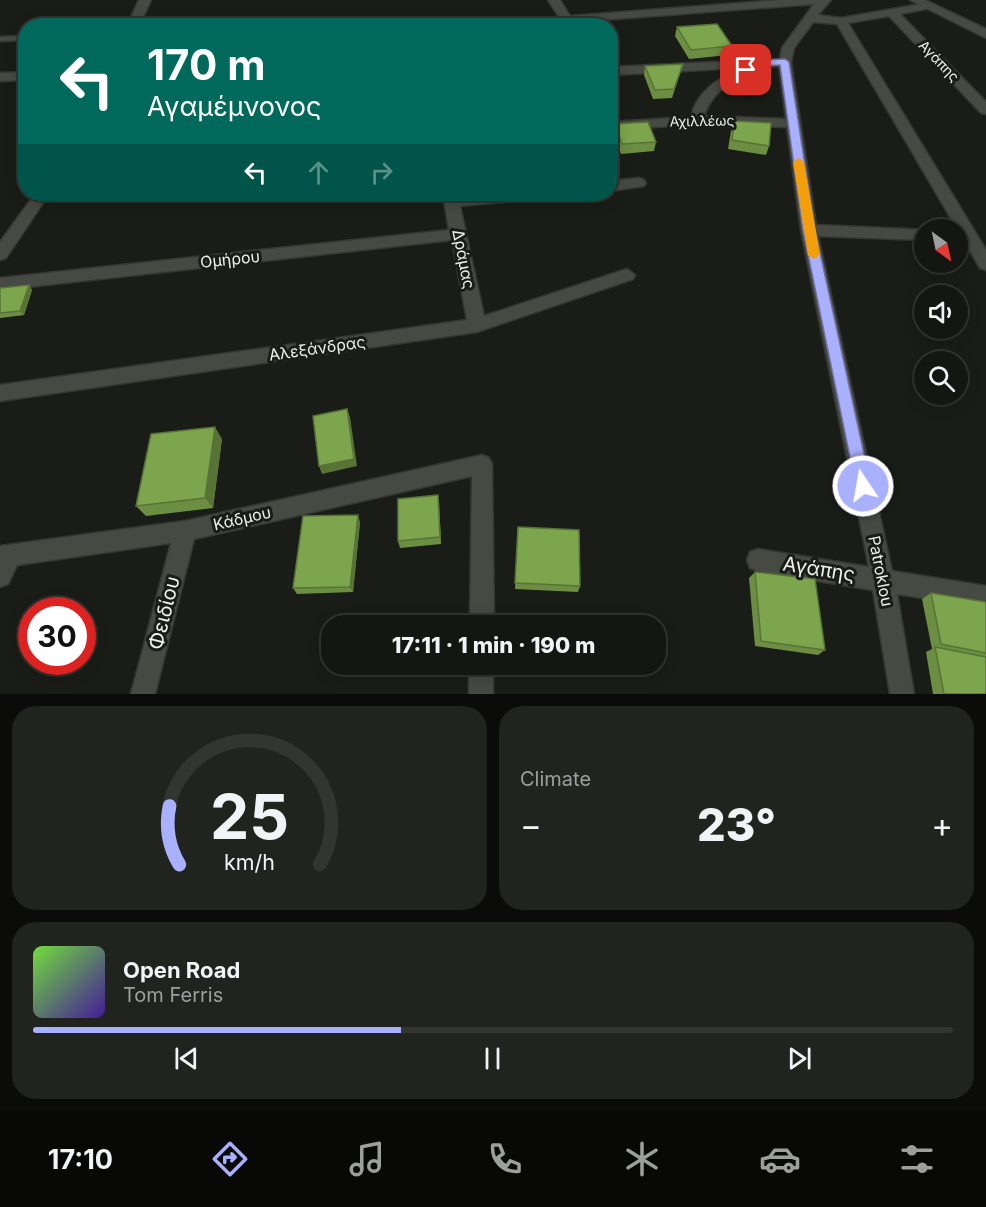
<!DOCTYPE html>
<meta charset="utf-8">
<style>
:root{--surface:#141611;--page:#21231f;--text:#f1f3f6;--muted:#9d9f9f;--line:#333531;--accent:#a9b0fc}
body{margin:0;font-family:Inter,sans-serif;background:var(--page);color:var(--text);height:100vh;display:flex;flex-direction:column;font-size:22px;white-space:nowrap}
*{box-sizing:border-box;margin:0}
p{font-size:20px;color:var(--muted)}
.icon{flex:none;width:33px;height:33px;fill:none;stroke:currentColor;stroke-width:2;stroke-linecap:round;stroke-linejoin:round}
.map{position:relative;height:694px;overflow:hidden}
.sheet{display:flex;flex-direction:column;gap:12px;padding:12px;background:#0b0c09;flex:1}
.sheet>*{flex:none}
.top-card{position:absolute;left:18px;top:18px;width:600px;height:183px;border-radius:24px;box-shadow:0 3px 15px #0003,0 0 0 2px var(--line);background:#00695c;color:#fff;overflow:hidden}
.needle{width:39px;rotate:147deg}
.fabs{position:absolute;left:914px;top:219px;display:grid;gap:12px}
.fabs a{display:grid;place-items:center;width:54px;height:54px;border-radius:50%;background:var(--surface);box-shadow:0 3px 15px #0003,0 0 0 2px var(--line);font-size:30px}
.speed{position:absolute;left:18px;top:597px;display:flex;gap:12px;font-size:30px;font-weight:700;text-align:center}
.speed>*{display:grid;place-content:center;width:78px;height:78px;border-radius:50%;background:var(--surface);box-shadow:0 3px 15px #0003,0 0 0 2px var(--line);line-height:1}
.speed .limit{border:9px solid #d22;background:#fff;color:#111}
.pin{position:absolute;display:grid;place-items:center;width:51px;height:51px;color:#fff;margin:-26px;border-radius:12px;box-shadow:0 3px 9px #0006}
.me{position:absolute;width:66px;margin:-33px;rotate:348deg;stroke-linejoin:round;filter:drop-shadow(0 0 4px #0008)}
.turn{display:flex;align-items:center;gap:21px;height:126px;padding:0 30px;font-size:27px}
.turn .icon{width:78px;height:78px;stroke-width:2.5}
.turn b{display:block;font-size:42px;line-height:51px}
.lanes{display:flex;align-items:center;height:57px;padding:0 30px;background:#0003;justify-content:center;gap:30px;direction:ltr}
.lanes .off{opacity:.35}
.big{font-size:45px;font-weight:800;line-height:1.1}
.sheet .widget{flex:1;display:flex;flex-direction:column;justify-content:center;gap:9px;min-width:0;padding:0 21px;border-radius:24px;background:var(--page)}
.sheet .dial{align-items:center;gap:0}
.dial svg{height:156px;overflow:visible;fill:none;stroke:var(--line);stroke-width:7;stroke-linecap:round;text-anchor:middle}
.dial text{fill:var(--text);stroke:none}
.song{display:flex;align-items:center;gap:18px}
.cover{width:72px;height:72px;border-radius:9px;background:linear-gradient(135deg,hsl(100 70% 55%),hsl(260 70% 35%))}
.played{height:6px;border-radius:3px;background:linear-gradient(90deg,var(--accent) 40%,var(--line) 40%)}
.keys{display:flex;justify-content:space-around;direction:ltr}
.heat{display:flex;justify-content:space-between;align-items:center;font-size:33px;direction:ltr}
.sheet .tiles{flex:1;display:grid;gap:12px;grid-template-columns:1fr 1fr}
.widget:last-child{grid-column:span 2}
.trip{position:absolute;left:321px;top:615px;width:345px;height:60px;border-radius:24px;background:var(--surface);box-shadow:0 3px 15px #0003,0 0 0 2px var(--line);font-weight:800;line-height:60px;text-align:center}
.menu{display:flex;height:96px;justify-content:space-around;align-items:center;background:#080907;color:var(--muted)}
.menu .icon{width:42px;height:42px}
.menu .on{color:var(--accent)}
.menu b{font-size:27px;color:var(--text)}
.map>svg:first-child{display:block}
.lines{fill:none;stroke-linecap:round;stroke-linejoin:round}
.lane-casing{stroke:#343732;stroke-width:3}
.street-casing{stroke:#343732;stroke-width:3}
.secondary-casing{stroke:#343732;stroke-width:3}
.lane{fill:#464a42;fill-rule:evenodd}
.street{fill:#464a42;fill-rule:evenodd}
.secondary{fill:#464a42;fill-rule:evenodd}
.wall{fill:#6b8e42}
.shaded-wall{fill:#577436}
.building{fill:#7ca54d;stroke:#577436;stroke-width:1.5}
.route{fill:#a9b0fc;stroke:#6e72a4;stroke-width:1.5}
.slow{fill:#f59e0b}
.labels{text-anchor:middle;stroke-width:6;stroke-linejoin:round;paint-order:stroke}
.far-street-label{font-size:14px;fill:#eef1ec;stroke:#1a1d17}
.street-label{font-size:16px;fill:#eef1ec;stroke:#1a1d17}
.near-street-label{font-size:20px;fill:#eef1ec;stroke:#1a1d17}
</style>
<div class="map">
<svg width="986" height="694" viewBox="0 0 986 694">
<rect width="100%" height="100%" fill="#1a1d17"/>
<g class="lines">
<!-- lane casing -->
<g class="lane-casing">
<path id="lane" d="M26,36V40L0,41V37Z"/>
</g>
<!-- street casing -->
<g class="street-casing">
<g id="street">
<path d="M548,0H560L570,16L780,0H831L818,15L841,18L927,3L933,6L931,8L900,14L986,102V114L981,113L889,16L848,23L986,250V270L980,268L837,24L813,22L794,48L791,62L816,225L928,230H924V240L818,236L892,571L986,586V608L897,594L914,694H890L873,590L758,571L750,568L747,560L750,552L758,549L869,567L801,230L787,127L700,124L610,130V122L691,117C696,92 718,79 739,68L610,75V67L780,59L782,48L814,4L574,22L576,26L563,23L474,26L479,23L559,17ZM779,66L786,119L704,116C714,85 750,68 779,66Z"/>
<path d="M26,72V80L0,81V73Z"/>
<path d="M639,178L644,180L646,183L644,186L610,191V181Z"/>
<path d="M443,194H457L458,196L541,194L534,199L460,206L484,316L627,269L635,275L633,279L477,332L0,401V385L467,320L452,240L0,290V278L449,230Z"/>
<path d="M482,455L489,458L492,464L494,626H470L472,476L194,539L155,694H131L171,543L17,565L8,584L0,587V546L185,521Z"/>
<rect x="469" y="664" width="24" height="30"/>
</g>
</g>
<!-- secondary casing -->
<g class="secondary-casing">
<g id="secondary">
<path d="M139,0H151L139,26H127Z"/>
<path d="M910,0H925L986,29V38Z"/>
<path d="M35,194H49L6,258L0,260V242Z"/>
</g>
</g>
<!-- lane -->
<use href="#lane" class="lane"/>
<!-- street -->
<use href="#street" class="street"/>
<!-- secondary -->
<use href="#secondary" class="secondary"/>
</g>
<!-- wall -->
<g class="wall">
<path d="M677,27L732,46L729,55L689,59L675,36Z"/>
<path d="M645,66L680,73L672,98L653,99L644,75Z"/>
<path d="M734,121L769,146L766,155L728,149L731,131Z"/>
<path d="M615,124L656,142L654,151L621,154L613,133Z"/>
<path d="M29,285L32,290L24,315L0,318V288Z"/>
<path d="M222,439L213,508L146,516L136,506Z"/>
<path d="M439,503L441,544L400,548L398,541Z"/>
<path d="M360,522L353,592L297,594L293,588Z"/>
<path d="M518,527L580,586L578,592L515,589Z"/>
<path d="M755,572L825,650L818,655L755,646L749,578Z"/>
<path d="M931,593L986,602V694H933L926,652L932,649L922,599Z"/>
</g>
<!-- shaded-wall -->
<g class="shaded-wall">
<path d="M683,64L680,73L672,98L674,89Z"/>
<path d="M29,285L32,290L24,315L20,311Z"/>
<path d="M347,409L350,417L357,466L322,474L319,466Z"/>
<path d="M215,427L222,439L213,508L205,498Z"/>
<path d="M438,495L439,503L441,544L440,537Z"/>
<path d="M358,515L360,522L353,592L350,587Z"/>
</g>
<!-- building -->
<g class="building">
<path d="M717,24L732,46L691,50L677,27Z"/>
<path d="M683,64L674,89L655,90L645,66Z"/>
<path d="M734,121L771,123L769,146L732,140Z"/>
<path d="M648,122L656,142L622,144L615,124Z"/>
<path d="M29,285L20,311L0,313V288Z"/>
<path d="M347,409L354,459L319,466L313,416Z"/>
<path d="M215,427L205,498L136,506L151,434Z"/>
<path d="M438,495L440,537L398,541V499Z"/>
<path d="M358,515L350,587L293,588L303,516Z"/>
<path d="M518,527L579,530L580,586L515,583Z"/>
<path d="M755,572L815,579L825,650L761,641Z"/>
<path d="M931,593L986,602V653L941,644Z"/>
<path d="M935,647L986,657V694H944Z"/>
</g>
<!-- route -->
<path class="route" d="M785,59L789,62L815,230L871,486L869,491L863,493L858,491L856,486L803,230L780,65L762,66L746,73L742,70L760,60Z"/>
<!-- slow -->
<path class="slow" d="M799,158L804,162L820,255L814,259L808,255L793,162Z"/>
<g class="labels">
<!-- far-street labels -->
<g class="far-street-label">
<text transform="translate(939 61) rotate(46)" y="5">Αγάπης</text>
<text transform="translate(702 121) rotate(-1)" y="5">Αχιλλέως</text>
</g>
<!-- street labels -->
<g class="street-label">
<text transform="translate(230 259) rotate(-6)" y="6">Ομήρου</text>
<text transform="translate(464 259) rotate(79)" y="6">Δράμας</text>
<text transform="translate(317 348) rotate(-8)" y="6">Αλεξάνδρας</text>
<text transform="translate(242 518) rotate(-13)" y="6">Κάδμου</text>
<text transform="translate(881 571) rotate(79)" y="6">Patroklou</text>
</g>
<!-- near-street labels -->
<g class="near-street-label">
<text transform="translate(819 569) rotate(9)" y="7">Αγάπης</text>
<text transform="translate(164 613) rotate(-76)" y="7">Φειδίου</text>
</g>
</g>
</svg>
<div class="fabs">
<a><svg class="needle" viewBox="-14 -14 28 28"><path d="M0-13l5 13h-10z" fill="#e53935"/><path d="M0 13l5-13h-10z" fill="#9d9f9f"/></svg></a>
<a><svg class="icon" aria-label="sound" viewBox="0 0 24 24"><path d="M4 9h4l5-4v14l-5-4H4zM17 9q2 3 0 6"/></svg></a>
<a><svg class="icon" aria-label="search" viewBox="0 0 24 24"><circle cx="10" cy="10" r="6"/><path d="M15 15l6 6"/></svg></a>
</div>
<div class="speed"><div class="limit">30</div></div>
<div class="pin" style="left:746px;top:70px;background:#d93025"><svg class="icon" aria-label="arrive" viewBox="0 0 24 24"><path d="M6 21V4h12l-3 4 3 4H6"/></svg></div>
<svg class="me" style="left:863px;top:486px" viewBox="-20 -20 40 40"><circle r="17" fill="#a9b0fc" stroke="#fff" stroke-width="3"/><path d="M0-11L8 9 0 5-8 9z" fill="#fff"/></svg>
<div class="trip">17:11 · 1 min · 190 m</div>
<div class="top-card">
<div class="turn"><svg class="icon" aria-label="left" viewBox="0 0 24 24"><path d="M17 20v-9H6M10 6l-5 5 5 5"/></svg><div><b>170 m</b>Αγαμέμνονος</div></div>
<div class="lanes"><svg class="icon" aria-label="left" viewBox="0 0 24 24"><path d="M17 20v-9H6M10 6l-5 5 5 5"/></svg><svg class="icon off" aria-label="ahead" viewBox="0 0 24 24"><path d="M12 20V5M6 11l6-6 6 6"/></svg><svg class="icon off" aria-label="right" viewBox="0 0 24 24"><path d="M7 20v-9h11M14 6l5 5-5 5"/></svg></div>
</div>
</div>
<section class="sheet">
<div class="tiles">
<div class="widget dial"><svg viewBox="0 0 100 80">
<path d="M14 69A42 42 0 1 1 86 69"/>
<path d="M14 69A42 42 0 0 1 9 39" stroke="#a9b0fc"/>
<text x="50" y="56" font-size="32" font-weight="700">25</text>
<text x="50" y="72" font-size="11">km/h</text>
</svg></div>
<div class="widget"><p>Climate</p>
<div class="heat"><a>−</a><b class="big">23°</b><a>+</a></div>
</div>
<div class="widget">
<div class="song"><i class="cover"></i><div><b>Open Road</b><p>Tom Ferris</p></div></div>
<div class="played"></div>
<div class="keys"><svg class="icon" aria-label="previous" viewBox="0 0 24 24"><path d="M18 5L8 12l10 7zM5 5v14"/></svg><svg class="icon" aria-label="pause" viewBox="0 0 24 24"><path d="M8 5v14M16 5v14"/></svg><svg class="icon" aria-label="next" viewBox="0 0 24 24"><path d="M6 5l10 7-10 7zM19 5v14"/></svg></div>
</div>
</div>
</section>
<nav class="menu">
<b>17:10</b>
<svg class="icon on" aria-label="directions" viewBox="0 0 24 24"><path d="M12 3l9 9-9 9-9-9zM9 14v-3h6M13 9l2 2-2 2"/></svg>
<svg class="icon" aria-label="music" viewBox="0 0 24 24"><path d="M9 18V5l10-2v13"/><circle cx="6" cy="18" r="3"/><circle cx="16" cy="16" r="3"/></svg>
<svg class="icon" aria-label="phone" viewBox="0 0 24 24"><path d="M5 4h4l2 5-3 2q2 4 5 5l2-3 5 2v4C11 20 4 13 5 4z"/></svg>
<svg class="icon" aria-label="climate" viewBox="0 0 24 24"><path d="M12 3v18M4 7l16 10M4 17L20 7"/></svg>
<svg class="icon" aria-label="car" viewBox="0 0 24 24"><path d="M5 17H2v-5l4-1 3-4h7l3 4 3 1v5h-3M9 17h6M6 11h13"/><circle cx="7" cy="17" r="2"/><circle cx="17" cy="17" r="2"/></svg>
<svg class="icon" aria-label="filters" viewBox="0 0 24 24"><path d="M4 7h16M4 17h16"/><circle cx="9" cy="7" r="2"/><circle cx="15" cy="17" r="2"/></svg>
</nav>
